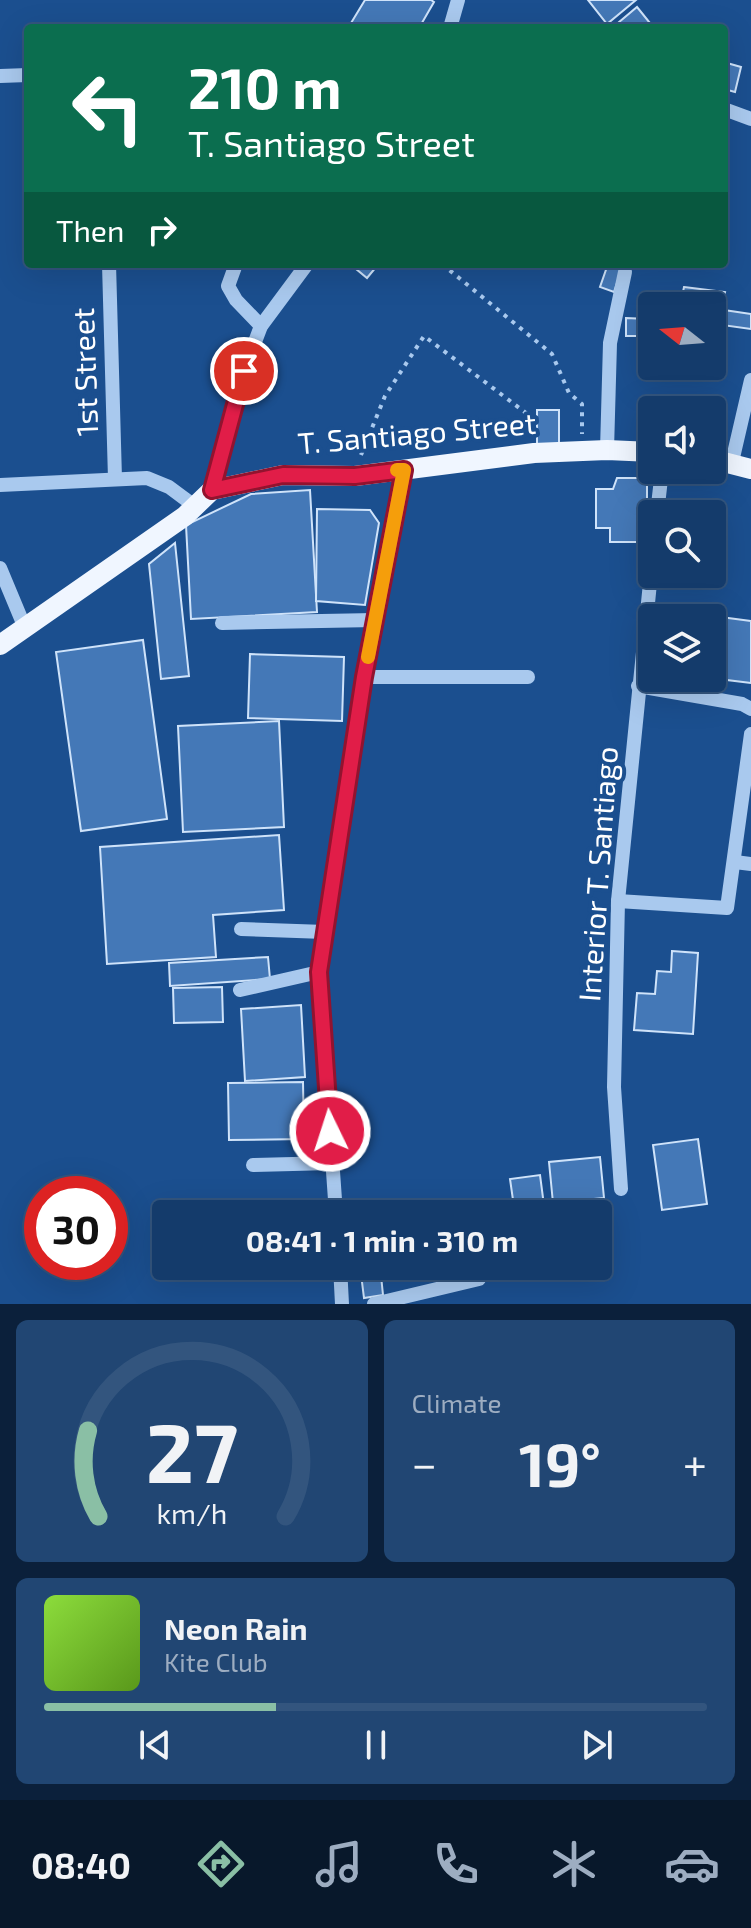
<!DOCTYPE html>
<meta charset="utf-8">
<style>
:root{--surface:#143b6b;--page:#214673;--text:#f1f3f6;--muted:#9dadc1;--line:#33557e;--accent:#8abfa5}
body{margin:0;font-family:"Exo 2",sans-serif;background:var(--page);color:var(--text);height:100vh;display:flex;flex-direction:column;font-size:30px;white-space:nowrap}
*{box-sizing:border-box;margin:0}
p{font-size:26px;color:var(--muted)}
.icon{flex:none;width:44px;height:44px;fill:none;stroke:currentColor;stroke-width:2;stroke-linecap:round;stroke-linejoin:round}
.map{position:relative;height:1304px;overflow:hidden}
.panel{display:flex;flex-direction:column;gap:16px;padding:16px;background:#0b203b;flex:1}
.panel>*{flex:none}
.guide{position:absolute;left:24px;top:24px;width:704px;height:244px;border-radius:8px;box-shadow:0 8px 32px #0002,0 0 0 2px var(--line);background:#0b6e4f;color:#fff;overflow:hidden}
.needle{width:52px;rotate:287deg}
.buttons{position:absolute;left:638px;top:292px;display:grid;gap:16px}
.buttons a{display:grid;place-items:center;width:88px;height:88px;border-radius:8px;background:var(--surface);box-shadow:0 8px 32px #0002,0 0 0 2px var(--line);font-size:40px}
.speed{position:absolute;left:24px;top:1176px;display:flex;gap:16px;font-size:40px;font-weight:700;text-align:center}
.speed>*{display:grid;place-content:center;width:104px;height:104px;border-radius:50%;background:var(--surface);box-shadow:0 8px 32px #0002,0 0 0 2px var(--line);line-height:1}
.speed .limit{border:12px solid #d22;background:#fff;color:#111}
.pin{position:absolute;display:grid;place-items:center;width:68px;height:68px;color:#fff;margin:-34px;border:4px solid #fff;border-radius:50%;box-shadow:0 2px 8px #0007}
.me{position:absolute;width:88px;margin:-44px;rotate:356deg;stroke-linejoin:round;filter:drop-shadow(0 0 6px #0008)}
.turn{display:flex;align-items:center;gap:28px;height:168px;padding:0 32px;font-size:36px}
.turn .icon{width:104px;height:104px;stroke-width:2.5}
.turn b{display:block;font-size:56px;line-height:68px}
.then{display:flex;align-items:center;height:76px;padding:0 32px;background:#0003;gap:16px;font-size:30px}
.big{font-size:60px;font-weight:700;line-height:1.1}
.panel .widget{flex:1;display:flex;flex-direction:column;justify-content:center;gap:12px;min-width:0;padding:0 28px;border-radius:12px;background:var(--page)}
.panel .dial{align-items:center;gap:0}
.dial svg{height:208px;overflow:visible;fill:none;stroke:var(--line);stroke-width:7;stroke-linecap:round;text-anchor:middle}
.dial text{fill:var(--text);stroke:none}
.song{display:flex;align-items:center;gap:24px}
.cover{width:96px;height:96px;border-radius:12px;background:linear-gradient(135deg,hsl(90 70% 55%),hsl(90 70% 35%))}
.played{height:8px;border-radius:4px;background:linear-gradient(90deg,var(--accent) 35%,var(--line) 35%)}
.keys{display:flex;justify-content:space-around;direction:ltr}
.heat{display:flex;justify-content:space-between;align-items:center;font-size:44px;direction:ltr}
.panel .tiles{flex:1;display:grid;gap:16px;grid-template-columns:1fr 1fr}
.widget:last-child{grid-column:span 2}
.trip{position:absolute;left:152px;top:1200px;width:460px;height:80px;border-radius:8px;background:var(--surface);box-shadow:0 8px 32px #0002,0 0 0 2px var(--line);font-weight:700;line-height:80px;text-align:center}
.tabs{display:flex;height:128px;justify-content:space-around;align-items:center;background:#08182b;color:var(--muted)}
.tabs .icon{width:56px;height:56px}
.tabs .selected{color:var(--accent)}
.tabs b{font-size:36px;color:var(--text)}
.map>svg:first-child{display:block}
.building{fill:#4478b7;stroke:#cfe3fa;stroke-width:2}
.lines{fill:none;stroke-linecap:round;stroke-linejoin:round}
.path{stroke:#a9c9ee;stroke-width:4;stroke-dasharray:4 6;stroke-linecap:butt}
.minor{stroke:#a9c9ee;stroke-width:14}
.major{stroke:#f0f6ff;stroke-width:20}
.route-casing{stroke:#92132f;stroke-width:20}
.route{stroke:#e11d48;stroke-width:14}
.slow{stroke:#f59e0b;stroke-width:14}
.labels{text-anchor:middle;stroke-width:8;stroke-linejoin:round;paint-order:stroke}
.street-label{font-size:30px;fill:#fff;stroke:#1b4f8f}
</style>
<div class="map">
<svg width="751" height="1304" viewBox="0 0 751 1304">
<rect width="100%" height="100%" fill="#1b4f8f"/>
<!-- building -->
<g class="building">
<path d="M365,0H431L434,2L419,28H348Z"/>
<path d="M588,0H636L607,24Z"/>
<path d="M637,7L654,28H612Z"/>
<path d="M727,63L741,67L735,92L724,89Z"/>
<path d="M350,264H374L377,266L367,278Z"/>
<path d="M608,264L623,265L614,292L600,287Z"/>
<path d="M684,287L725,292L716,326L712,325V306H680Z"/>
<path d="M724,310L751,314V329L722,325Z"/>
<path d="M626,318L647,319L646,336H626Z"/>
<path d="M712,351L724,354L721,372L691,366H712Z"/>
<rect x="537" y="410" width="22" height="41"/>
<path d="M617,478H647V542H610V528H596V489H613Z"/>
<path d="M310,490L317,612L191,619L186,525L251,494Z"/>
<path d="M317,509L370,510L379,523L365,605L316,601Z"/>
<path d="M175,543L189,676L161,679L149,564Z"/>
<path d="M713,616L751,621V683L711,678Z"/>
<path d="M143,640L167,819L81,831L56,652Z"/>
<path d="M250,654L344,657L342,721L248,718Z"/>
<path d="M279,721L284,827L183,832L178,726Z"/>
<path d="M279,835L284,910L213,915L216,957L107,964L100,847Z"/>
<path d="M672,951L698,953L693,1034L634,1030L637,993L655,994L657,971L671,972Z"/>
<path d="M268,957L270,979L170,986L169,963Z"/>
<path d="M222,987L223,1022L174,1023L173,988Z"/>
<path d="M301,1005L305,1077L245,1081L241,1009Z"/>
<path d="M303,1082L304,1139L229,1140L228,1083Z"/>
<path d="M698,1139L707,1204L662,1210L653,1145Z"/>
<path d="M600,1157L604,1198L553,1203L549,1162Z"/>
<path d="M540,1175L545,1213L515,1214L510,1179Z"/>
<path d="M360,1266H380L383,1295L364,1298Z"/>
</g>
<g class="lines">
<!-- path -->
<g class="path">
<path d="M442,264L552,354L569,393L582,404V434"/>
<path d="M361,455L385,396L424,336L530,416L532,435"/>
</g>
<!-- minor -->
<g class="minor">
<path d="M450,28L458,0"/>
<path d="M0,76L28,75"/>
<path d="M724,109L751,119"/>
<path d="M109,264L115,479"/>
<path d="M236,264L228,286L236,300L261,326"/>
<path d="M607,450L610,343L625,272"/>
<path d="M732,462L751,380"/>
<path d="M0,485L147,478L169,487L196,507"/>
<path d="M212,490L244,371L261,326L307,264"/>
<path d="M657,514L662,470"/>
<path d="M0,568L25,628"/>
<path d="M222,623L375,620"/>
<path d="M364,677H528"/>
<path d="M638,686L742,704L751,709"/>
<path d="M735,862L751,864"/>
<path d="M618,901L727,908L751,734"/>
<path d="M241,929L325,932"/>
<path d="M240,990L319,972"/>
<path d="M253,1165L332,1163"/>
<path d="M621,1189L614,1087L618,901L652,563"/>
<path d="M336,1214L319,972L364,677L404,470"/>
<path d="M340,1266L342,1304"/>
<path d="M374,1304L479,1279"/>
</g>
<!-- major -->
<g class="major">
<path d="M712,459L751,469"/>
<path d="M0,645L185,516L212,490L283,475L355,476L534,453L607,450L652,452"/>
</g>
</g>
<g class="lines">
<!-- route casing -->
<g class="route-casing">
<path id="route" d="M244,371L212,490L283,475L355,476L404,470L364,677L319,972L330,1131"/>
</g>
<!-- route -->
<use href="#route" class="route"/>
<!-- slow -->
<path class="slow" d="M368,657L404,470H397"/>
</g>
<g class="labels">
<!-- street labels -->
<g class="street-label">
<text transform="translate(86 372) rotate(-92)" y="10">1st Street</text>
<text transform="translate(417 434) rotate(-5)" y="10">T. Santiago Street</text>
<text transform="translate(599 874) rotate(-86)" y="10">Interior T. Santiago</text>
</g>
</g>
</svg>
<div class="buttons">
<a><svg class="needle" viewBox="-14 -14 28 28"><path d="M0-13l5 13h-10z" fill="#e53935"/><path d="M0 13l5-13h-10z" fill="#9dadc1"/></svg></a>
<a><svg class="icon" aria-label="sound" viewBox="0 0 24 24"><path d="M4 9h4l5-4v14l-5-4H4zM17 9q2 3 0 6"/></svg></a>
<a><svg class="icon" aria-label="search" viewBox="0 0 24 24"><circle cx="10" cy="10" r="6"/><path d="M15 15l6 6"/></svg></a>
<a><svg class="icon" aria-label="layers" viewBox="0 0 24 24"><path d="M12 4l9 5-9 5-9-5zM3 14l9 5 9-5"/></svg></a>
</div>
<div class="speed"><div class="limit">30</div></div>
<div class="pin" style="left:244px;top:371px;background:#d93025"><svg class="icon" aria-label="arrive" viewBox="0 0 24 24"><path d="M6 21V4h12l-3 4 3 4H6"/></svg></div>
<svg class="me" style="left:330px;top:1131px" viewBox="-20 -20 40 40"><circle r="17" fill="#e11d48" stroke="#fff" stroke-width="3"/><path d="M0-11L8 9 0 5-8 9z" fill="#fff"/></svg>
<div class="trip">08:41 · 1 min · 310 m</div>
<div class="guide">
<div class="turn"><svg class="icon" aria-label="left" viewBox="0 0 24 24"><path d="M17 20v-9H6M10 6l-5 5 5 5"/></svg><div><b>210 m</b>T. Santiago Street</div></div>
<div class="then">Then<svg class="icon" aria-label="right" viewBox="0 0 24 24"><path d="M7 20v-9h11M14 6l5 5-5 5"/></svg></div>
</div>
</div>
<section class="panel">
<div class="tiles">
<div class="widget dial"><svg viewBox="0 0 100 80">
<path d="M14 69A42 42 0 1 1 86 69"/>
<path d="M14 69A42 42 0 0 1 10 36" stroke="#8abfa5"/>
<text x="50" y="56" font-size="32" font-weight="700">27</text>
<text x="50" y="72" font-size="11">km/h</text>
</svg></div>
<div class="widget"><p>Climate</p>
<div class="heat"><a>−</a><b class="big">19°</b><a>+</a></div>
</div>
<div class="widget">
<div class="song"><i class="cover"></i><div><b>Neon Rain</b><p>Kite Club</p></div></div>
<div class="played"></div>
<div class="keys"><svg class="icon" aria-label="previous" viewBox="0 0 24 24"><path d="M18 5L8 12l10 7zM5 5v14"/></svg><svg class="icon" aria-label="pause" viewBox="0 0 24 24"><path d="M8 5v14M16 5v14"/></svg><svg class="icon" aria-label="next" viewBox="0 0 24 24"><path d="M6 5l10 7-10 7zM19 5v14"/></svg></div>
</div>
</div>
</section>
<nav class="tabs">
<b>08:40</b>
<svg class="icon selected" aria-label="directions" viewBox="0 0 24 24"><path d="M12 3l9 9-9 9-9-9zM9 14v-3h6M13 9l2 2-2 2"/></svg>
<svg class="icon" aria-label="music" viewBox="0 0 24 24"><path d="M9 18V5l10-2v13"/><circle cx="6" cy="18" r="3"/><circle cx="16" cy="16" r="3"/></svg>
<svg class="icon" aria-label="phone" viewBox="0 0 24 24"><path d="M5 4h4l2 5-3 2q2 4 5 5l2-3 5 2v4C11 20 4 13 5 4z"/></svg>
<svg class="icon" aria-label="climate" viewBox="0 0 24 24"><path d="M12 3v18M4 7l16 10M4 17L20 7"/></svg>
<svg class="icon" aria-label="car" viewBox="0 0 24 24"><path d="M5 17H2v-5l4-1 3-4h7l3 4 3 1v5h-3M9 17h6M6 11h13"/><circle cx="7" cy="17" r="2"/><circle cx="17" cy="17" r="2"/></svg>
</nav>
